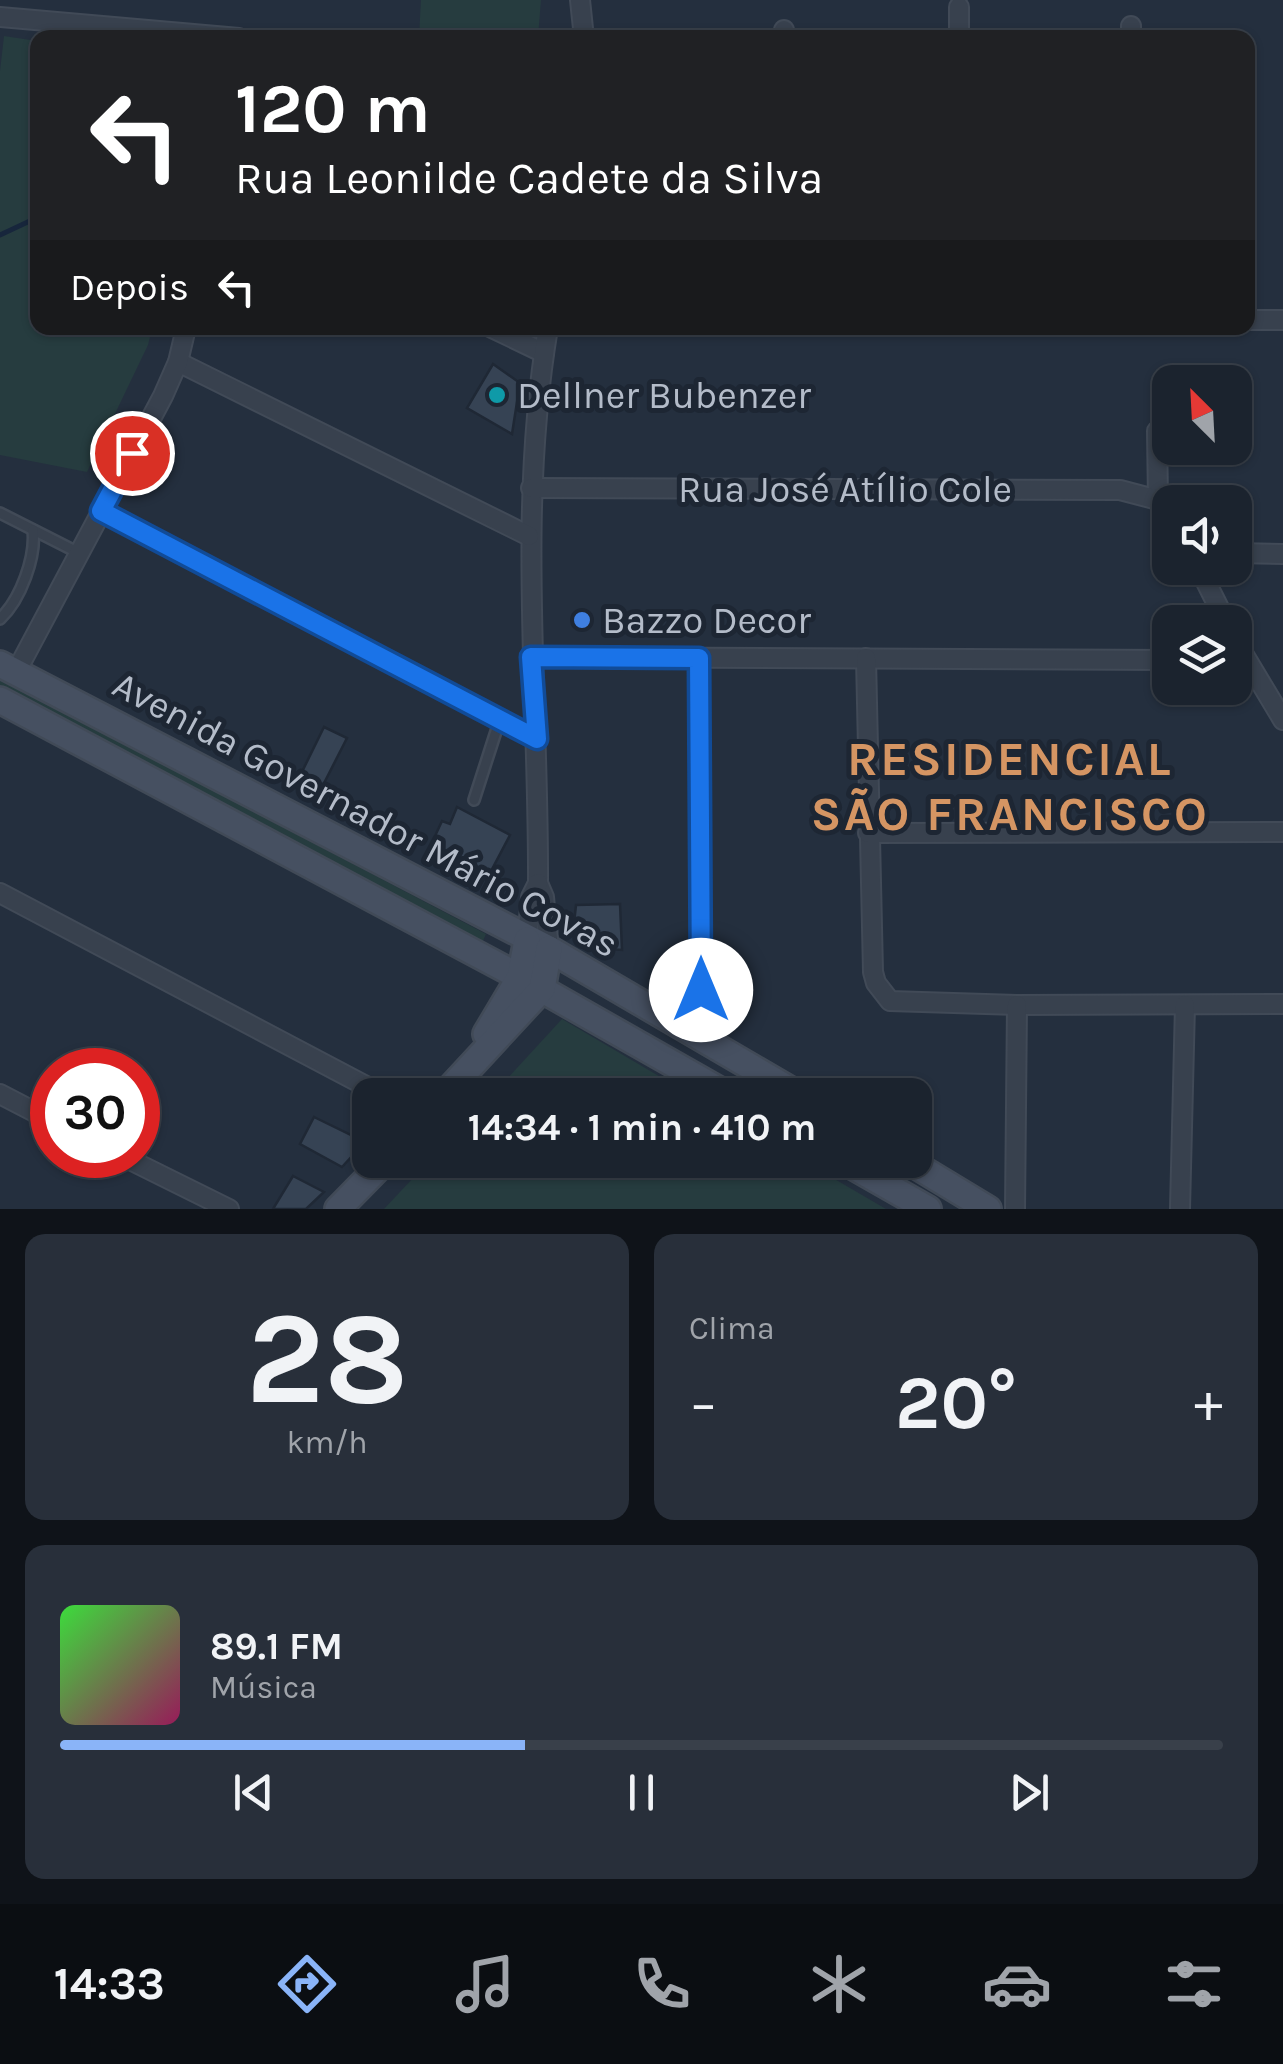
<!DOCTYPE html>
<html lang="pt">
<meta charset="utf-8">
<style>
:root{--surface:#1b232e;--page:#282f3a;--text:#f1f3f6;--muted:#a0a4aa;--line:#39404a;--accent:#8ab4f8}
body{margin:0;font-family:Karla,sans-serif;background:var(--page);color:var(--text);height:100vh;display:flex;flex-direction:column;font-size:38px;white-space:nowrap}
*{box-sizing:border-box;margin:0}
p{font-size:32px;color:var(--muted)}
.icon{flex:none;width:55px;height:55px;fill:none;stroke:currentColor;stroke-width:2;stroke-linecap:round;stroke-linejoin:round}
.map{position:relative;height:1209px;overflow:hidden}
.sheet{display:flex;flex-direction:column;gap:25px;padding:25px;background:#0f1319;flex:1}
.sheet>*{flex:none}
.top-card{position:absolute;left:30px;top:30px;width:1225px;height:305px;border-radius:20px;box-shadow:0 2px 8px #0004,0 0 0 2px var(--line);background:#202124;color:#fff;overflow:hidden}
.needle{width:65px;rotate:336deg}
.tools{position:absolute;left:1152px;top:365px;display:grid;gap:20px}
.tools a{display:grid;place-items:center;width:100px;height:100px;border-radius:20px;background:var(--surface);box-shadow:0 2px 8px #0004,0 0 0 2px var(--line);font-size:50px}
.speed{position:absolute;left:30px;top:1048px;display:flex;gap:20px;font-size:50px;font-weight:700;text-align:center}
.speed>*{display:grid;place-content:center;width:130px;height:130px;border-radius:50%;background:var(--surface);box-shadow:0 2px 8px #0004,0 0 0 2px var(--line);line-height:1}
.speed .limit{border:15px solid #d22;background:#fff;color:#111}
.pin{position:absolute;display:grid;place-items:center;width:85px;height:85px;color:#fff;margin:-42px;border:5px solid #fff;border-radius:50%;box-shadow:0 2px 10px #0007}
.me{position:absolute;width:110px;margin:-55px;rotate:0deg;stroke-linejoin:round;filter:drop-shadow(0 0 8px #0008)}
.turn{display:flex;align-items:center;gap:35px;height:210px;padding:0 40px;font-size:45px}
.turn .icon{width:130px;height:130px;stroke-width:2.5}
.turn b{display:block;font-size:70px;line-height:85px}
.then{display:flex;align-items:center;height:95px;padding:0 40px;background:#0003;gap:20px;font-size:38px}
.big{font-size:75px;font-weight:700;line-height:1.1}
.sheet .tile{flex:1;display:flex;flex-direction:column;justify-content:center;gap:15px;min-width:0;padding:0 35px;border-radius:20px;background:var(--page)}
.sheet .dial{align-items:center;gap:0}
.dial b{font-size:130px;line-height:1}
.song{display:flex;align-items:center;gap:30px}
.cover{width:120px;height:120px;border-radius:15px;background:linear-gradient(135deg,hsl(120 70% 55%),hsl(330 70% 35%))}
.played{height:10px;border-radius:5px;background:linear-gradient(90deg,var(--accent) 40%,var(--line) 40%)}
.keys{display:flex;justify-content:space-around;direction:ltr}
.heat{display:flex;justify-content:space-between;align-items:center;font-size:55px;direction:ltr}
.sheet .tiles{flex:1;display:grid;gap:25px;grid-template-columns:1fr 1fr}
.tile:last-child{grid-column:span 2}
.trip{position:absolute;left:352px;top:1078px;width:580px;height:100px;border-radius:20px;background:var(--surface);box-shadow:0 2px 8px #0004,0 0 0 2px var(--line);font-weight:700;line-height:100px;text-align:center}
.tabs{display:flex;height:160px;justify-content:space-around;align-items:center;background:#0b0e12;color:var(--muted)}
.tabs .icon{width:70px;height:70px}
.tabs .selected{color:var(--accent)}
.tabs b{font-size:45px;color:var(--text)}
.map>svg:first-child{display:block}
.green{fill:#263c3f}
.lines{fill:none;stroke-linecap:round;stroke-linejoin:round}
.stream{stroke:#17263c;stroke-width:5}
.building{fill:#364354;stroke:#1f2835;stroke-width:2.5}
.lane-casing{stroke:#414a57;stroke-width:14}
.street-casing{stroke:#414a57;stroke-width:22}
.secondary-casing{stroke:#414a57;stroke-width:30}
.lane{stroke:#38414e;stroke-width:9}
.street{stroke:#38414e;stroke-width:18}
.secondary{stroke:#465061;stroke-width:25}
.route-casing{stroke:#114b97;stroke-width:25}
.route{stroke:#1a73e8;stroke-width:18}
.culture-dot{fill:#0f9aa8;stroke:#1d2633;stroke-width:4}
.shop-dot{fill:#3f7fe0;stroke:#1d2633;stroke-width:4}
.labels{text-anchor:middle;stroke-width:10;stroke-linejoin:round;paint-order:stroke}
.poi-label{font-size:38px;fill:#b4bcc9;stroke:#1d2633;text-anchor:start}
.street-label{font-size:38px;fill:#b4bcc9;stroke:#1d2633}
.district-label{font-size:48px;font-weight:bold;letter-spacing:2.5px;fill:#d59563;stroke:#1d2633}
</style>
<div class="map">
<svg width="1283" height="1209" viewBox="0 0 1283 1209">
<rect width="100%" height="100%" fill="#242f3e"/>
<!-- green -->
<g class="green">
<path d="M421,0H541L538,37H419Z"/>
<path d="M4,36L37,41L38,328H152L148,345L87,472L0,455V71Z"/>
<path d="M0,678L486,934L482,943L0,690Z"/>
<path d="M562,1019L691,1095H492Z"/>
<path d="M430,1160H802L886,1209H384Z"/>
</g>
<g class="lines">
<!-- stream -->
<path class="stream" d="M0,235L32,220L38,212"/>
</g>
<!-- building -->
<g class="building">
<path d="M493,364L520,383L512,434L467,408Z"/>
<path d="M324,727L347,738L318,795L296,784Z"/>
<path d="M457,807L510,835L490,873L437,846L442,839L435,836L442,821L450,824Z"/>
<path d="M620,904L622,950L609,949L581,933L574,923L576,905Z"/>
<path d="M314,1117L365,1142L342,1167L300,1144Z"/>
<path d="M293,1176L324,1192L306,1209H273Z"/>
</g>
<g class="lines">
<!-- lane casing -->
<g class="lane-casing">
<g id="lane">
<path d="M0,513L79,553"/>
<path d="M0,619C21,599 36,557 33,530"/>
<path d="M474,800L500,719"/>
</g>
</g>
<!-- street casing -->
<g class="street-casing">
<g id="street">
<path d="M580,0L584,38"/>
<path d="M0,17L239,38"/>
<path d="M784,30V38"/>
<path d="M959,38V7"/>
<path d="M1131,38V26"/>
<path d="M1248,320H1283"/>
<path d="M492,328L544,353"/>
<path d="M548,328C517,513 539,697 538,883L544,897L549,949"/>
<path d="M178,362L529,536"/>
<path d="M1157,431L1158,500L1170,519"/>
<path d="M531,488L1120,490L1158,500"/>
<path d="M101,511L537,739"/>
<path d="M1235,553L1283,554"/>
<path d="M1199,568L1226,622"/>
<path d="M1235,640L1283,720"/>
<path d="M531,657L1170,660"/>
<path d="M699,658L701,1036"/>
<path d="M866,658L873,972L876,983L890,1001L1017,1005L1283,1004"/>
<path d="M16,672L163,396L178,362L186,328"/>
<path d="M868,833L1283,832"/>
<path d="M0,893L383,1095"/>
<path d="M527,940L531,897L538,883"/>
<path d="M0,1094L52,1121"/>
<path d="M120,1155L229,1209"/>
<path d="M1015,1209L1017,1005"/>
<path d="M1180,1209L1185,1005"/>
</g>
</g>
<!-- secondary casing -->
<g class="secondary-casing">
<g id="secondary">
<path d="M0,664L549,949L799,1095"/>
<path d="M0,700L520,977L728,1095"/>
<path d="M486,1034L520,977L527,940"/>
<path d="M444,1095L542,989L549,949"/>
<path d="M842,1160L928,1209"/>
<path d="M907,1160L988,1209"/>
<path d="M338,1209L386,1160"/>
</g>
</g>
<!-- lane -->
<use href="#lane" class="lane"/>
<!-- street -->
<use href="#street" class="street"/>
<!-- secondary -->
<use href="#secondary" class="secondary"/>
</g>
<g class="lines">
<!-- route casing -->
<g class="route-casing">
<path id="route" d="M132,453L101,511L537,739L531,657L699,658L701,990"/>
</g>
<!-- route -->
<use href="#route" class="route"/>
</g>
<!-- markers -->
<circle class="culture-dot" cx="497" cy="395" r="10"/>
<circle class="shop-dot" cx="582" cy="620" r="10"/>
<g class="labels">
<!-- poi labels -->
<g class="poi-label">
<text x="517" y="408">Dellner Bubenzer</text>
<text x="602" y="633">Bazzo Decor</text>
</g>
<!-- street labels -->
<g class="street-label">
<text x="845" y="502">Rua José Atílio Cole</text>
<text transform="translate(366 814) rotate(28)" y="13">Avenida Governador Mário Covas</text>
</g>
<!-- district labels -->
<g class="district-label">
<text x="1010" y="775">RESIDENCIAL<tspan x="1010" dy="55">SÃO FRANCISCO</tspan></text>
</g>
</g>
</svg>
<div class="tools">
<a><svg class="needle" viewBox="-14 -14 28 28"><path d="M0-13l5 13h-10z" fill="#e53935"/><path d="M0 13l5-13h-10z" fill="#a0a4aa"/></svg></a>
<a><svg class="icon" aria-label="sound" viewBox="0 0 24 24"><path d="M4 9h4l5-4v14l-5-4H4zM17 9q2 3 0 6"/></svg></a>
<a><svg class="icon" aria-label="layers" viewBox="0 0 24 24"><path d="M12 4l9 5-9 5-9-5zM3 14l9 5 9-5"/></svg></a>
</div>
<div class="speed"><div class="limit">30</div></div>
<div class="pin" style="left:132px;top:453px;background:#d93025"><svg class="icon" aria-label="arrive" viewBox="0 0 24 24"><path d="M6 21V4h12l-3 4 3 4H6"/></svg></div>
<svg class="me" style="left:701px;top:990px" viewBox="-20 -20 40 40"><circle r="19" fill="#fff"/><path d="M0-13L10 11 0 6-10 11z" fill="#1a73e8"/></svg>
<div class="trip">14:34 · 1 min · 410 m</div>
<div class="top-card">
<div class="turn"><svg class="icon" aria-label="left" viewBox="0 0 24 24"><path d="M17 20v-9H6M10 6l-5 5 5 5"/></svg><div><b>120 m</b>Rua Leonilde Cadete da Silva</div></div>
<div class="then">Depois<svg class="icon" aria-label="left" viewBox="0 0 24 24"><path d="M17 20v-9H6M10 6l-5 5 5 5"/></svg></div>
</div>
</div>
<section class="sheet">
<div class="tiles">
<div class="tile dial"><b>28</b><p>km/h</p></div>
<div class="tile"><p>Clima</p>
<div class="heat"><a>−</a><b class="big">20°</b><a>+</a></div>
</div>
<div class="tile">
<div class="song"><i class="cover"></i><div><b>89.1 FM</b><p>Música</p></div></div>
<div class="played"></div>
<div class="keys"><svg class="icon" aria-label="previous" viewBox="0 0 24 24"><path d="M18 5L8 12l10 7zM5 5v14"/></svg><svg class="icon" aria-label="pause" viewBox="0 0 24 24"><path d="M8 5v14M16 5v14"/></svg><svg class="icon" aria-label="next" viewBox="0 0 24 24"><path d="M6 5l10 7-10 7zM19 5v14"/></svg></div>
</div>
</div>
</section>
<nav class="tabs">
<b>14:33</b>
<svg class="icon selected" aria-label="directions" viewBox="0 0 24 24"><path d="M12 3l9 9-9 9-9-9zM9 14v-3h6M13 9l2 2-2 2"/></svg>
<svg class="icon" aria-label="music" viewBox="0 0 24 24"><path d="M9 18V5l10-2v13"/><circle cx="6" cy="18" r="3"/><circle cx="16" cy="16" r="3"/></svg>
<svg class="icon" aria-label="phone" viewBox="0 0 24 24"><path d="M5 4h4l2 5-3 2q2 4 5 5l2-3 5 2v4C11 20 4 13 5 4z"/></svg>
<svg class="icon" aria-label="climate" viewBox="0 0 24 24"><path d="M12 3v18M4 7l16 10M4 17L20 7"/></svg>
<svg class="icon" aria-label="car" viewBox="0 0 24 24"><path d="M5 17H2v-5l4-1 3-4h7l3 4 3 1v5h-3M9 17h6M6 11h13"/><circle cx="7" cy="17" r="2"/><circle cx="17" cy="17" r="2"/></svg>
<svg class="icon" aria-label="filters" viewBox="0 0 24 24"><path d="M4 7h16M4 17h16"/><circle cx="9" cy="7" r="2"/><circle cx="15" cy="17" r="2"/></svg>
</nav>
